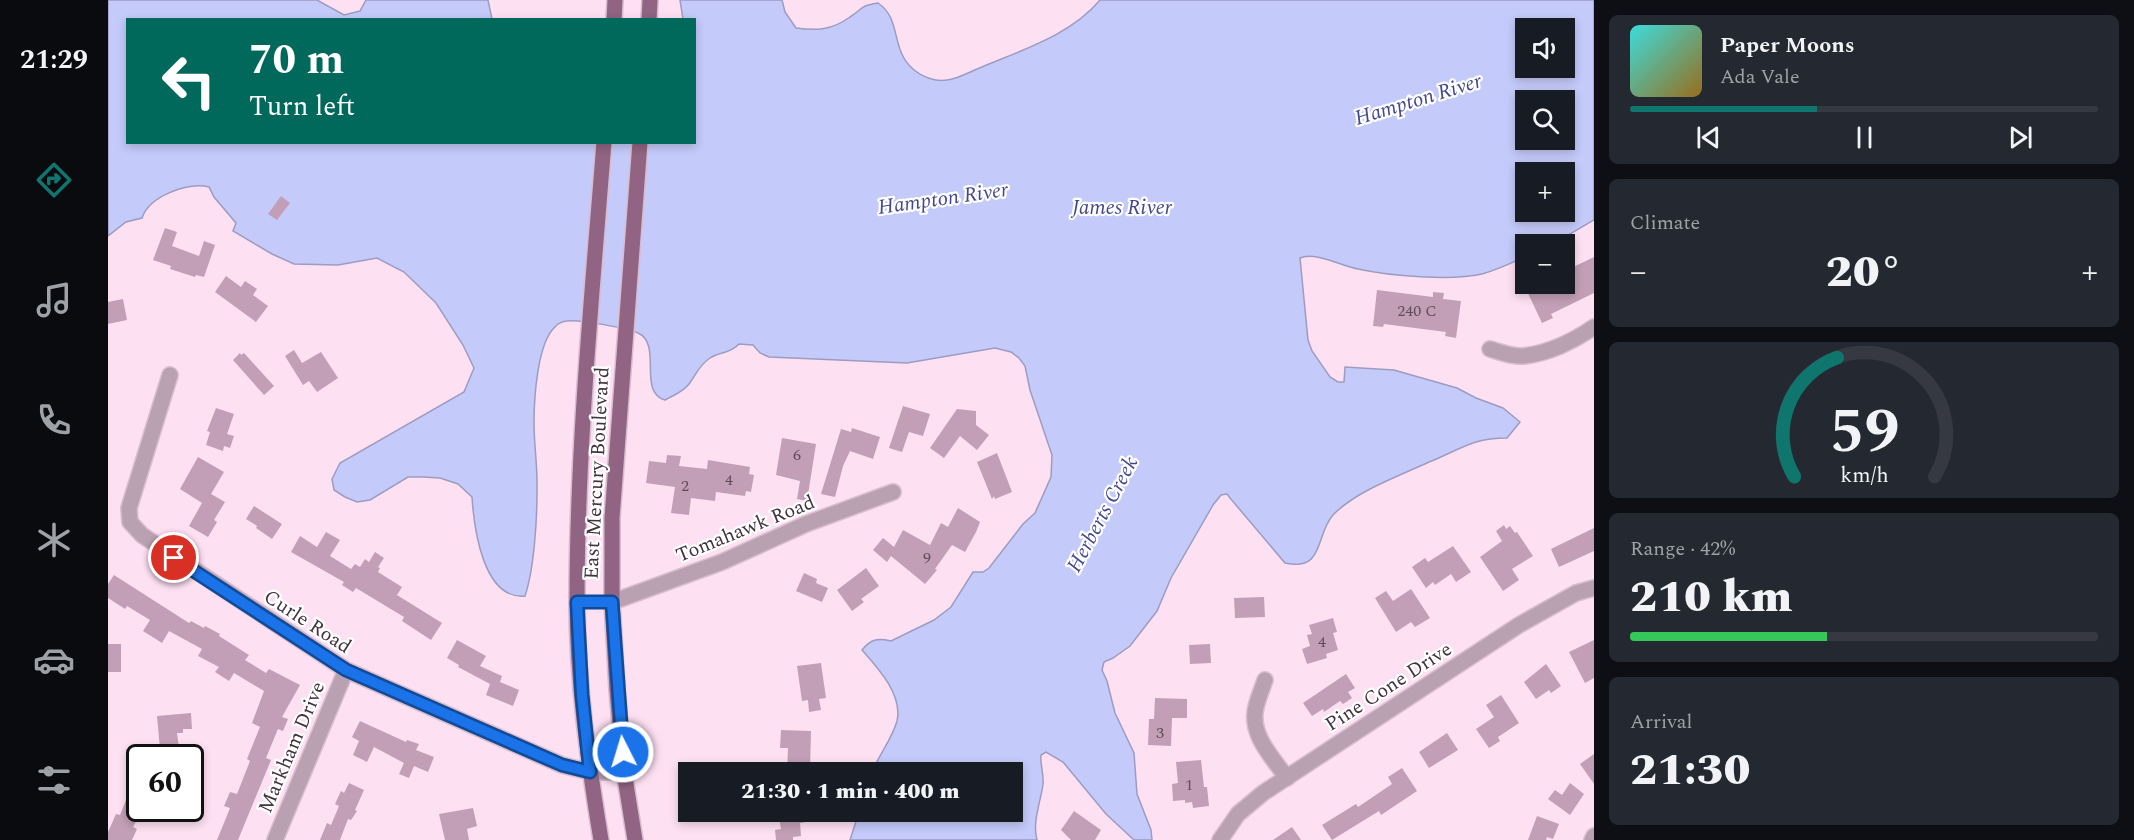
<!DOCTYPE html>
<meta charset="utf-8">
<style>
:root{--surface:#171b24;--page:#242831;--text:#f1f3f6;--muted:#9ea1a6;--line:#363941;--accent:#0f766e}
body{margin:0;font-family:Spectral,serif;background:var(--page);color:var(--text);height:100vh;display:flex;flex-direction:column;font-size:22px;white-space:nowrap}
*{box-sizing:border-box;margin:0}
p{font-size:20px;color:var(--muted)}
.icon{flex:none;width:33px;height:33px;fill:none;stroke:currentColor;stroke-width:2;stroke-linecap:round;stroke-linejoin:round}
.map{position:relative;flex:1;overflow:hidden}
.sheet{display:flex;flex-direction:column;gap:15px;padding:15px;background:#0d0f14;width:540px}
.sheet>*{flex:none}
.top-card{position:absolute;left:18px;top:18px;width:570px;height:126px;border-radius:0px;box-shadow:0 3px 9px #0003;background:#00695c;color:#fff;overflow:hidden}
.buttons{position:absolute;left:1407px;top:18px;display:grid;gap:12px}
.buttons a{display:grid;place-items:center;width:60px;height:60px;border-radius:0px;background:var(--surface);box-shadow:0 3px 9px #0003;font-size:30px}
.speed{position:absolute;left:18px;top:744px;display:flex;gap:12px;font-size:30px;font-weight:700;text-align:center}
.speed>*{display:grid;place-content:center;width:78px;height:78px;border-radius:50%;background:var(--surface);box-shadow:0 3px 9px #0003;line-height:1}
.speed .limit{border:3px solid #111;border-radius:9px;background:#fff;color:#111}
.pin{position:absolute;display:grid;place-items:center;width:51px;height:51px;color:#fff;margin:-26px;border:3px solid #fff;border-radius:50%;box-shadow:0 2px 6px #0007}
.me{position:absolute;width:66px;margin:-33px;rotate:355deg;stroke-linejoin:round;filter:drop-shadow(0 0 4px #0008)}
.turn{display:flex;align-items:center;gap:21px;height:126px;padding:0 24px;font-size:27px}
.turn .icon{width:78px;height:78px;stroke-width:2.5}
.turn b{display:block;font-size:42px;line-height:51px}
.big{font-size:45px;font-weight:800;line-height:1.1}
.sheet .widget{flex:1;display:flex;flex-direction:column;justify-content:center;gap:9px;min-width:0;padding:0 21px;border-radius:9px;background:var(--page)}
.sheet .dial{align-items:center;gap:0}
.dial svg{height:156px;overflow:visible;fill:none;stroke:var(--line);stroke-width:7;stroke-linecap:round;text-anchor:middle}
.dial text{fill:var(--text);stroke:none}
.song{display:flex;align-items:center;gap:18px}
.cover{width:72px;height:72px;border-radius:9px;background:linear-gradient(135deg,hsl(180 70% 55%),hsl(40 70% 35%))}
.played{height:6px;border-radius:3px;background:linear-gradient(90deg,var(--accent) 40%,var(--line) 40%)}
.keys{display:flex;justify-content:space-around;direction:ltr}
.heat{display:flex;justify-content:space-between;align-items:center;font-size:33px;direction:ltr}
.charge{height:9px;border-radius:4px;background:linear-gradient(90deg,#34c759 42%,var(--line) 0)}
.trip{position:absolute;left:570px;top:762px;width:345px;height:60px;border-radius:0px;background:var(--surface);box-shadow:0 3px 9px #0003;font-weight:800;line-height:60px;text-align:center}
main{display:flex;flex:1;min-height:0}
.menu{display:flex;flex-direction:column;width:108px;justify-content:space-around;align-items:center;background:#090b0e;color:var(--muted)}
.menu .icon{width:42px;height:42px}
.menu .selected{color:var(--accent)}
.menu b{font-size:27px;color:var(--text)}
.map>svg:first-child{display:block}
.water{fill:#c4caf9;stroke:#9d9cc0;stroke-width:1.5;fill-rule:evenodd}
.building{fill:#c29fb6}
.lines{fill:none;stroke-linecap:round;stroke-linejoin:round}
.service-casing{stroke:#d8bdce;stroke-width:10}
.minor-casing{stroke:#d8bdce;stroke-width:18}
.primary-casing{stroke:#d8bdce;stroke-width:18}
.service{stroke:#baa1b1;stroke-width:8}
.minor{stroke:#baa1b1;stroke-width:15}
.primary{stroke:#906482;stroke-width:15}
.route-casing{stroke:#114b97;stroke-width:15}
.route{stroke:#1a73e8;stroke-width:10}
.labels{text-anchor:middle;stroke-width:4.5;stroke-linejoin:round;paint-order:stroke}
.number-label{font-size:16px;fill:#614d5a}
.street-label{font-size:20px;fill:#41323c;stroke:#fff}
.water-label{font-size:21px;font-style:italic;fill:#44478c;stroke:#fff}
</style>
<main>
<nav class="menu">
<b>21:29</b>
<svg class="icon selected" aria-label="directions" viewBox="0 0 24 24"><path d="M12 3l9 9-9 9-9-9zM9 14v-3h6M13 9l2 2-2 2"/></svg>
<svg class="icon" aria-label="music" viewBox="0 0 24 24"><path d="M9 18V5l10-2v13"/><circle cx="6" cy="18" r="3"/><circle cx="16" cy="16" r="3"/></svg>
<svg class="icon" aria-label="phone" viewBox="0 0 24 24"><path d="M5 4h4l2 5-3 2q2 4 5 5l2-3 5 2v4C11 20 4 13 5 4z"/></svg>
<svg class="icon" aria-label="climate" viewBox="0 0 24 24"><path d="M12 3v18M4 7l16 10M4 17L20 7"/></svg>
<svg class="icon" aria-label="car" viewBox="0 0 24 24"><path d="M5 17H2v-5l4-1 3-4h7l3 4 3 1v5h-3M9 17h6M6 11h13"/><circle cx="7" cy="17" r="2"/><circle cx="17" cy="17" r="2"/></svg>
<svg class="icon" aria-label="filters" viewBox="0 0 24 24"><path d="M4 7h16M4 17h16"/><circle cx="9" cy="7" r="2"/><circle cx="15" cy="17" r="2"/></svg>
</nav>
<div class="map">
<svg width="1486" height="840" viewBox="0 0 1486 840">
<rect width="100%" height="100%" fill="#fee0f3"/>
<!-- water -->
<path class="water" d="M0,0H209L236,15L252,11L258,0H380L384,19L20,20V142H586V20L575,19L572,0H674L677,12L688,28C709,31 724,30 742,17C756,8 751,6 770,3C794,19 782,49 805,69C814,77 828,82 839,80C850,79 863,71 874,67C914,50 963,35 992,0H1486V220L1445,244H1418L1417,257C1403,263 1389,270 1374,274C1343,281 1282,276 1250,269C1234,266 1206,251 1192,258L1200,340L1204,351L1222,377L1230,382H1236L1237,367L1286,370L1349,388L1368,398L1395,408L1412,422L1399,438C1388,438 1378,439 1368,442C1352,447 1337,456 1321,462C1291,476 1248,491 1225,515C1207,535 1217,572 1177,563L1122,498L1119,494L1113,495L1105,505L1063,578L1049,611L1022,646L1005,658L996,662L994,670L999,681L1007,713L1026,753L1029,794L1043,830L1044,840H1026L998,814L955,762L938,752L933,755C932,765 936,774 935,784C933,801 924,822 929,840H742L751,812H904V772H764C771,755 784,739 789,721C795,695 770,668 754,650C763,639 769,638 783,641L826,620L843,607L865,572H875L881,568L915,524L927,513L943,477L944,455L922,390L917,366L911,358L903,352L887,348L799,363L661,357L652,353L645,345L631,344C622,354 611,352 602,358C591,365 588,375 581,384C575,392 566,395 557,400C529,392 555,344 530,333C518,328 471,319 459,321C455,321 449,324 447,327C429,343 426,400 426,423C426,446 430,469 429,492C429,521 426,569 417,596C375,600 366,528 364,497L350,484L332,478L315,477H300L262,500L249,502L237,497L226,490L224,479L232,463L356,392L366,368L355,345L328,303L296,272L269,258L230,265L186,264L164,254L125,231L128,223L106,197L101,187C80,182 41,196 34,218L18,222L0,236ZM1418,28H1456V68H1418ZM1418,100H1456V140H1418ZM1418,172H1456V212H1418Z"/>
<!-- building -->
<g class="building">
<path d="M173,196L182,203L169,220L160,214Z"/>
<path d="M57,228L69,232L64,246L91,256L96,241L107,245L96,277L88,275L87,277L62,269L63,266L45,260Z"/>
<path d="M1486,257V293L1443,314L1445,318L1434,323L1418,289L1430,284H1456V275L1465,271L1463,268Z"/>
<path d="M118,276L133,287L137,281L149,289L145,295L160,306L148,322L107,292Z"/>
<path d="M1269,290L1325,297V292L1336,293L1335,299L1353,301L1348,338L1337,336L1338,332L1276,324L1275,327L1265,326Z"/>
<path d="M15,299L19,320L0,324V302Z"/>
<path d="M186,350L194,363L213,352L230,378L209,392L201,381L195,385L177,356Z"/>
<path d="M132,353L133,355L136,353L166,386L156,395L125,360Z"/>
<path d="M795,406L822,414L815,436L801,432L794,452L781,448Z"/>
<path d="M108,408L126,414L119,434L126,436L122,448L116,446L115,451L98,445L102,432L99,431Z"/>
<path d="M849,409L868,411V425L881,435L869,450L852,436L836,458L822,448Z"/>
<path d="M744,428L772,437L765,459L742,451L735,466L727,497L713,494L733,429L743,432Z"/>
<path d="M674,438L708,444L699,501L689,499L692,481L668,475Z"/>
<path d="M889,453L904,492L887,499L886,496L884,499L869,462Z"/>
<path d="M559,455L573,456L571,466L599,469L600,460L642,467L641,474L646,475L643,492L638,491L637,496L608,492L607,501L583,498L581,515L563,513L567,487L538,483L541,461L558,463Z"/>
<path d="M90,457L116,472L103,494L117,502L106,520L109,522L100,537L81,526L94,503L72,489Z"/>
<path d="M146,506L174,524L164,539L148,528L149,526L138,519Z"/>
<path d="M850,508L872,522L868,532L857,552L844,545L827,569L829,570L817,584L783,556L779,562L765,550L775,538L786,547L795,530L822,545L833,523L840,527Z"/>
<path d="M1396,525L1398,529L1402,526L1407,533L1409,532L1425,556L1404,569L1411,580L1395,591L1372,557L1394,541L1388,531Z"/>
<path d="M1486,528V551L1451,567L1443,549Z"/>
<path d="M218,532L232,540L222,556L243,569L247,564L252,567L257,559L261,562L267,552L276,558L270,567L272,568L270,572L294,587L289,595L334,623L323,640L294,621L296,617L248,588L245,592L234,585L236,582L183,552L192,536L209,547Z"/>
<path d="M1345,546L1363,572L1348,582L1343,574L1327,585L1325,582L1318,588L1304,567L1317,558L1320,562Z"/>
<path d="M758,568L771,586L753,599L756,602L744,611L729,590Z"/>
<path d="M696,573L709,579L708,583L720,588L714,602L688,591Z"/>
<path d="M6,575L81,623L83,621L96,628L97,626L112,634L111,636L141,655L137,660L158,673L161,669L192,685L174,717L180,719L175,731L170,729L158,758L163,760L130,840H109L122,808L116,806L122,792L129,794L142,761L139,759L152,727L144,723L156,691L126,673L121,681L107,672L111,667L90,656L94,649L61,631L54,643L35,631L42,620L19,606L17,609L0,598V584Z"/>
<path d="M1303,589L1322,618L1307,627L1303,622L1288,632L1267,598L1278,591L1285,601Z"/>
<path d="M1156,597L1157,617L1127,618L1126,598Z"/>
<path d="M1225,618L1229,632L1225,633L1230,650L1218,654L1219,658L1199,664L1194,649L1202,646L1199,635L1204,634L1201,625Z"/>
<path d="M349,640L378,656L372,666L394,676L392,682L411,690L405,706L378,695L382,684L350,667L351,665L339,658Z"/>
<path d="M1486,640V678L1477,683L1461,652Z"/>
<rect x="0" y="644" width="13" height="28"/>
<path d="M1102,644L1103,663L1082,664L1081,645Z"/>
<path d="M713,663L718,698L711,699L713,710L701,712L700,700L694,701L689,666Z"/>
<path d="M1438,664L1453,686L1443,693L1441,690L1428,699L1416,682Z"/>
<path d="M1238,674L1247,688L1240,692L1244,698L1235,704L1232,701L1216,712L1215,709L1204,716L1195,703Z"/>
<path d="M1393,695L1411,723L1390,737L1392,741L1381,748L1368,729L1386,717L1378,705Z"/>
<path d="M1047,698L1079,699V718H1064L1063,746L1040,745L1041,719H1046Z"/>
<path d="M83,713L84,729H75V733H69L71,747L52,749L49,716Z"/>
<path d="M252,721L298,742L299,740L311,744L308,750L326,757L320,772L306,766L301,778L291,774L296,763L266,747L259,762L245,755L251,741L244,737Z"/>
<path d="M673,730L703,731L702,772H679L680,748H672Z"/>
<path d="M1339,733L1350,750L1321,768L1311,752Z"/>
<path d="M1486,754V784L1472,764Z"/>
<path d="M1093,760L1096,787H1099L1101,806L1085,808L1084,802L1077,803V800L1065,801L1064,784L1070,783L1068,762Z"/>
<path d="M1294,768L1309,791L1273,815L1271,811L1224,840L1214,825L1248,804L1250,807L1284,784L1280,777Z"/>
<path d="M241,783L256,790L247,810L249,811L243,820L240,819L232,840H212L219,823L223,825L231,806L227,804L233,791L236,793Z"/>
<path d="M1462,783L1476,794L1462,815L1440,799L1447,790L1454,795Z"/>
<path d="M20,795L32,799V814L25,827L29,829L24,840H0V832L8,814L12,815Z"/>
<path d="M365,808L369,826L359,829L361,840H337L331,814Z"/>
<path d="M966,811L993,830L987,840H963L953,830Z"/>
<path d="M670,812H697L698,822L692,823L693,836L685,837V840H668L667,830L673,829Z"/>
<path d="M1429,816L1451,824L1445,839L1439,837L1438,840H1420Z"/>
<path d="M1184,827L1193,840H1165Z"/>
</g>
<g class="lines">
<!-- service casing -->
<g class="service-casing">
<path id="service" d="M469,602H504"/>
</g>
<!-- minor casing -->
<g class="minor-casing">
<g id="minor">
<path d="M1382,349C1392,352 1404,357 1415,356C1439,354 1466,341 1486,327"/>
<path d="M62,375L21,508L22,522L34,535L238,670L454,765L482,772H516"/>
<path d="M504,602L614,562L698,524L785,492"/>
<path d="M1157,680C1154,689 1150,698 1148,707C1141,734 1164,757 1179,778"/>
<path d="M167,840L238,670"/>
<path d="M1112,840L1130,814L1155,793L1411,625L1468,593L1486,588"/>
<path d="M1484,840L1486,836"/>
</g>
</g>
<!-- primary casing -->
<g class="primary-casing">
<g id="primary">
<path d="M506,20L507,0"/>
<path d="M541,20L542,0"/>
<path d="M493,840C480,761 469,681 469,601C469,448 484,295 496,142"/>
<path d="M527,840L516,772L509,690L504,602V518L532,142"/>
</g>
</g>
<!-- service -->
<use href="#service" class="service"/>
<!-- minor -->
<use href="#minor" class="minor"/>
<!-- primary -->
<use href="#primary" class="primary"/>
</g>
<g class="lines">
<!-- route casing -->
<g class="route-casing">
<path id="route" d="M66,558L238,670L454,765L482,772L474,695L469,602H504L515,752"/>
</g>
<!-- route -->
<use href="#route" class="route"/>
</g>
<g class="labels">
<!-- number labels -->
<g class="number-label">
<text x="1309" y="316">240 C</text>
<text x="689" y="460">6</text>
<text x="621" y="485">4</text>
<text x="577" y="491">2</text>
<text x="819" y="563">9</text>
<text x="1214" y="647">4</text>
<text x="1052" y="738">3</text>
<text x="1081" y="790">1</text>
</g>
<!-- street labels -->
<g class="street-label">
<text transform="translate(488 473) rotate(-87)" y="7">East Mercury Boulevard</text>
<text transform="translate(637 528) rotate(-22)" y="7">Tomahawk Road</text>
<text transform="translate(200 621) rotate(33)" y="7">Curle Road</text>
<text transform="translate(1280 686) rotate(-33)" y="7">Pine Cone Drive</text>
<text transform="translate(183 747) rotate(-67)" y="7">Markham Drive</text>
</g>
<!-- water labels -->
<g class="water-label">
<text transform="translate(1310 99) rotate(-17)" y="7">Hampton River</text>
<text transform="translate(835 198) rotate(-8)" y="7">Hampton River</text>
<text x="1014" y="214">James River</text>
<text transform="translate(994 514) rotate(-62)" y="7">Herberts Creek</text>
</g>
</g>
</svg>
<div class="buttons">
<a><svg class="icon" aria-label="sound" viewBox="0 0 24 24"><path d="M4 9h4l5-4v14l-5-4H4zM17 9q2 3 0 6"/></svg></a>
<a><svg class="icon" aria-label="search" viewBox="0 0 24 24"><circle cx="10" cy="10" r="6"/><path d="M15 15l6 6"/></svg></a>
<a>+</a>
<a>−</a>
</div>
<div class="speed"><div class="limit">60</div></div>
<div class="pin" style="left:66px;top:558px;background:#d93025"><svg class="icon" aria-label="arrive" viewBox="0 0 24 24"><path d="M6 21V4h12l-3 4 3 4H6"/></svg></div>
<svg class="me" style="left:515px;top:752px" viewBox="-20 -20 40 40"><circle r="17" fill="#1a73e8" stroke="#fff" stroke-width="3"/><path d="M0-11L8 9 0 5-8 9z" fill="#fff"/></svg>
<div class="trip">21:30 · 1 min · 400 m</div>
<div class="top-card">
<div class="turn"><svg class="icon" aria-label="left" viewBox="0 0 24 24"><path d="M17 20v-9H6M10 6l-5 5 5 5"/></svg><div><b>70 m</b>Turn left</div></div>
</div>
</div>
<section class="sheet">
<div class="widget">
<div class="song"><i class="cover"></i><div><b>Paper Moons</b><p>Ada Vale</p></div></div>
<div class="played"></div>
<div class="keys"><svg class="icon" aria-label="previous" viewBox="0 0 24 24"><path d="M18 5L8 12l10 7zM5 5v14"/></svg><svg class="icon" aria-label="pause" viewBox="0 0 24 24"><path d="M8 5v14M16 5v14"/></svg><svg class="icon" aria-label="next" viewBox="0 0 24 24"><path d="M6 5l10 7-10 7zM19 5v14"/></svg></div>
</div>
<div class="widget"><p>Climate</p>
<div class="heat"><a>−</a><b class="big">20°</b><a>+</a></div>
</div>
<div class="widget dial"><svg viewBox="0 0 100 80">
<path d="M14 69A42 42 0 1 1 86 69"/>
<path d="M14 69A42 42 0 0 1 36 8" stroke="#0f766e"/>
<text x="50" y="56" font-size="32" font-weight="700">59</text>
<text x="50" y="72" font-size="11">km/h</text>
</svg></div>
<div class="widget"><p>Range · 42%</p><b class="big">210 km</b><div class="charge"></div></div>
<div class="widget"><p>Arrival</p><b class="big">21:30</b></div>
</section>
</main>
